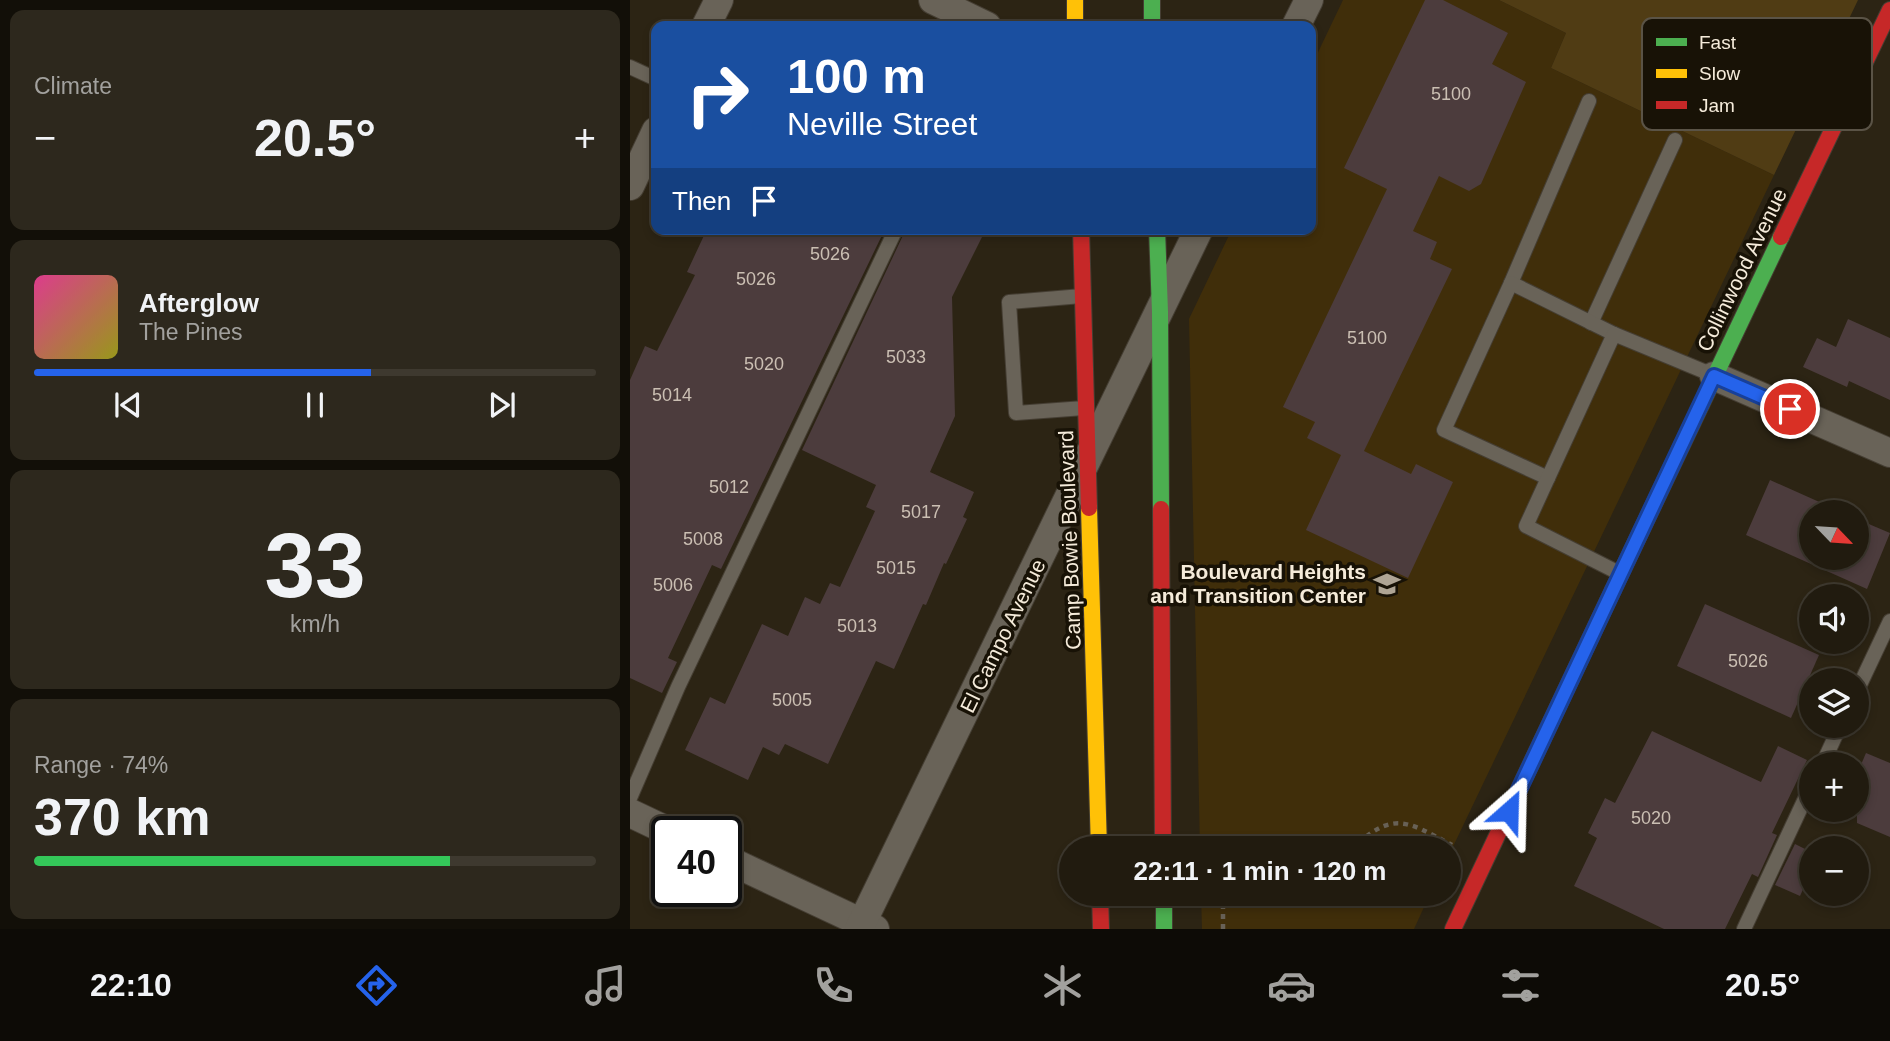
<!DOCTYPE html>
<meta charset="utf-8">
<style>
:root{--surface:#211b0f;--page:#2d281d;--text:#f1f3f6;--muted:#a2a19e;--line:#3e392f;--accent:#2563eb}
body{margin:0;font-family:Arial,sans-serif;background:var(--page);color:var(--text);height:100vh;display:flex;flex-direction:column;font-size:26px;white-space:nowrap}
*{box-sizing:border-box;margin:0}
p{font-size:23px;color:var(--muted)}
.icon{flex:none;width:38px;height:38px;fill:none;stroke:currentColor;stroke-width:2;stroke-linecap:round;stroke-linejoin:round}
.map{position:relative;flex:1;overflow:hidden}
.drawer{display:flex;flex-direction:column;gap:10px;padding:10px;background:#120f08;width:630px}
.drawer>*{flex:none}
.guide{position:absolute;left:21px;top:21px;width:665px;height:214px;border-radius:14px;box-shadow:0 4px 10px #0003,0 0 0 2px var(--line);background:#1a4fa0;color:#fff;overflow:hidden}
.needle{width:46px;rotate:115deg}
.controls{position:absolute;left:1169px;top:500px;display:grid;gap:14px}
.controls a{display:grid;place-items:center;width:70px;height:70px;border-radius:50%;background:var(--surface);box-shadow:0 4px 10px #0003,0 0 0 2px var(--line);font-size:35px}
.speed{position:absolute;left:21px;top:816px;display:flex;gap:14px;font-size:35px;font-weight:700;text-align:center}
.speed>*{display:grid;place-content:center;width:91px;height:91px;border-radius:50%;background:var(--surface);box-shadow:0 4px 10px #0003,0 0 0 2px var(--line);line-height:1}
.speed .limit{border:4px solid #111;border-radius:10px;background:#fff;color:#111}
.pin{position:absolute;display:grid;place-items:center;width:60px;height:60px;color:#fff;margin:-30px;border:4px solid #fff;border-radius:50%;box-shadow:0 2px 7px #0007}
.me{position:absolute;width:77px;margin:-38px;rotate:25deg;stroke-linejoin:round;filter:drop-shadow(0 0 5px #0008)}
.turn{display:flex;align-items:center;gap:24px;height:147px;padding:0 21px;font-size:32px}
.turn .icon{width:91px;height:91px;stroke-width:2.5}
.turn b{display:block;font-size:49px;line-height:60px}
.then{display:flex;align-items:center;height:66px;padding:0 21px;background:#0003;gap:14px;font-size:26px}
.big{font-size:52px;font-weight:700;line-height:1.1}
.drawer .widget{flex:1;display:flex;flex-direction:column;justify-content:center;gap:10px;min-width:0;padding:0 24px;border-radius:14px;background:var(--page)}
.drawer .dial{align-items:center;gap:0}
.dial b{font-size:91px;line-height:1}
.song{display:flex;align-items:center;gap:21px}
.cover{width:84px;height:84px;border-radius:10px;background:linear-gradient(135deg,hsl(330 70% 55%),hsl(60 70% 35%))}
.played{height:7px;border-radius:4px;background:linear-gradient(90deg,var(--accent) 60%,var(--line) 60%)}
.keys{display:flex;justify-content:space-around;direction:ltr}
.heat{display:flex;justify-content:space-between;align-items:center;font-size:38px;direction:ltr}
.charge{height:10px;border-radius:5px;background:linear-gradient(90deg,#34c759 74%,var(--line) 0)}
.trip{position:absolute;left:429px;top:836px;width:402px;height:70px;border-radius:35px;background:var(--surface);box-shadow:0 4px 10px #0003,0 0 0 2px var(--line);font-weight:700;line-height:70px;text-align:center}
.tab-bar{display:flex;height:112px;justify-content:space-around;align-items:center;background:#0d0b06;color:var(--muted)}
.tab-bar .icon{width:49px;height:49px}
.tab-bar .active{color:var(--accent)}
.tab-bar b{font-size:32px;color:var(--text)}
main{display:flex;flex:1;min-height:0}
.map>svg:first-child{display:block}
.built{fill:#402e0a}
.green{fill:#503c14}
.building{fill:#4c3c3d}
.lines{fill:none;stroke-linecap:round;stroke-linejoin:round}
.lane-casing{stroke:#453e33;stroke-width:16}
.street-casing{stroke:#453e33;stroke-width:30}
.fast-casing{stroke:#453e33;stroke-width:18}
.slow-casing{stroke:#453e33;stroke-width:18}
.jam-casing{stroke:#453e33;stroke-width:18}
.path{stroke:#686156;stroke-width:4.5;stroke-dasharray:5 5;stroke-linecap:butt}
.lane{stroke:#696358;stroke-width:14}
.street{stroke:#696358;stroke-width:28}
.fast{stroke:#4caf50;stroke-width:16}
.slow{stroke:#ffc107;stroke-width:16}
.jam{stroke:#c62828;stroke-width:16}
.route-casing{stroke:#184099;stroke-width:18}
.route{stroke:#2563eb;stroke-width:12}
.labels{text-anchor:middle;stroke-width:7;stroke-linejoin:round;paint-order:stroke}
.number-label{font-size:18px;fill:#cbbfb3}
.street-label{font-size:21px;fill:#f5ebda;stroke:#181206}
.poi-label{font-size:21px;font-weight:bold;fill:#f5ebda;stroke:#181206;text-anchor:end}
.key{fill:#181206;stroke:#5a5346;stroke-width:2}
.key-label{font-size:19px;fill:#f5ebda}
</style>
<main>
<section class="drawer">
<div class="widget"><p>Climate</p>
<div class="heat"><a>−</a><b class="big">20.5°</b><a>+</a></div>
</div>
<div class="widget">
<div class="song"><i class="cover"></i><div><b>Afterglow</b><p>The Pines</p></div></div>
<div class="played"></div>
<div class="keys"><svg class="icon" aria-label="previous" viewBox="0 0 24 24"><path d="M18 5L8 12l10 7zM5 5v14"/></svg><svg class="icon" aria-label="pause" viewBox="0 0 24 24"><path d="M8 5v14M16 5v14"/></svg><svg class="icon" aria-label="next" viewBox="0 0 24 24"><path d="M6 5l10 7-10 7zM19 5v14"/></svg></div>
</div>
<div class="widget dial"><b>33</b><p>km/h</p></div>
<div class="widget"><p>Range · 74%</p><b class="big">370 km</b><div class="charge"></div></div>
</section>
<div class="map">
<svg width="1260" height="929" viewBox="0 0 1260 929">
<rect width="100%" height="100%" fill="#2c2414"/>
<!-- built -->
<g class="built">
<path d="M713,0H869L936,33L921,68L1144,175L819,855V849H570L559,319L602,229H681V67Z"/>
<path d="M571,894H800L784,929H572Z"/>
</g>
<!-- green -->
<path class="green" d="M869,0H1228L1144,175L921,68L936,33Z"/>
<!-- building -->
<g class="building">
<path d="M795,0H813L878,33L862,64L896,82L851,184L839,191L809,176L783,231L807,242L800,259L822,269L734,451L781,474L786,464L823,482L778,578L676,530L711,455L677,438L685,422L653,407L757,189L714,168Z"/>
<path d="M77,229H255L91,569L82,565L38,658L47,662L32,693L0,678V380L15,346L27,351L65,275L57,272Z"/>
<path d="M276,229H356L322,297L325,416L300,472L344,492L333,517L337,519L316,564L314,563L296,605L293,604L264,669L246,661L198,764L155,744L149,755L133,747L118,780L55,750L80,697L95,704L132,624L158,636L175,597L190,604L200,583L210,587L245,511L236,507L246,485L172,450Z"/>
<path d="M1218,319L1260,338V400L1219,381L1217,387L1173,367L1187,338L1206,347Z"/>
<path d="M1140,480L1214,513H1181V558H1227V519L1260,533L1237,589L1116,535Z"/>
<path d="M1075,604L1189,655L1161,718L1047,666Z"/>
<path d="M1022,731L1131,782L1148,746L1177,760L1142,833L1147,835L1128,877L1122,874L1095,929H1034L944,886L967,838L958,833L975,798L985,803Z"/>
<path d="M1236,753L1260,763V837L1227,823V774Z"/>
<path d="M1165,844L1181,852V872L1170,896L1145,885Z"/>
</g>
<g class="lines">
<!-- lane casing -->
<g class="lane-casing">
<g id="lane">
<path d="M0,67L26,79"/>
<path d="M881,283L959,101"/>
<path d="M452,296L379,302L386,413L454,408"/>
<path d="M961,323L1045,140"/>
<path d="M918,478L814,430L881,283L984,334"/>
<path d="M991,574L896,526L984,334L1083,375"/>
<path d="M1227,691L1260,621"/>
<path d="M1192,765L1210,726"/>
<path d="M0,798L48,687L266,229"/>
<path d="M1114,929L1181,786"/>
</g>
</g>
<!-- street casing -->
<g class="street-casing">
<g id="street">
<path d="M303,0L357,26"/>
<path d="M76,26L89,0"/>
<path d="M666,26L679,0"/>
<path d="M0,186L26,131"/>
<path d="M1084,376L1260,453"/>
<path d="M0,813L38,831"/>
<path d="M96,859L245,929"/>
<path d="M229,929L569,229"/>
</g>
</g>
<!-- fast casing -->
<g class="fast-casing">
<g id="fast">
<path d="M522,0V26"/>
<path d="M527,229L530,312L531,509"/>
<path d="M983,590L1151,237"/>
<path d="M534,894V929"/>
</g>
</g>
<!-- slow casing -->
<g class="slow-casing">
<g id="slow">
<path d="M445,0V26"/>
<path d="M459,508L469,849"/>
</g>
</g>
<!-- jam casing -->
<g class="jam-casing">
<g id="jam">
<path d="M451,229L459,508"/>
<path d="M1151,237L1260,10"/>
<path d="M531,509L533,849"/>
<path d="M470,894L471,929"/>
<path d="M823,929L983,590"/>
</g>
</g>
<!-- path -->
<g class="path">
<path d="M721,849C764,810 776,821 822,845"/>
<path d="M593,894V929"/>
</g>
<!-- lane -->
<use href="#lane" class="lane"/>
<!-- street -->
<use href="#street" class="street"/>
<!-- fast -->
<use href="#fast" class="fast"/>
<!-- slow -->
<use href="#slow" class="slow"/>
<!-- jam -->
<use href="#jam" class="jam"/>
</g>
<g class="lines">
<!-- route casing -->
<g class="route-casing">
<path id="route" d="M879,811L1084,376L1160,409"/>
</g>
<!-- route -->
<use href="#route" class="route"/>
</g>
<!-- icons -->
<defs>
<g id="school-bare" transform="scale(2.1)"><path d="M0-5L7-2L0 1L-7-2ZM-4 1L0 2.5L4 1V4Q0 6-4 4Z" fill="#afa595" stroke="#181206" stroke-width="2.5" paint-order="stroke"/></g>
</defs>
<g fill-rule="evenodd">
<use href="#school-bare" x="757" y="584"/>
</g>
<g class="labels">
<!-- number labels -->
<g class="number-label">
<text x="821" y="100">5100</text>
<text x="200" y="260">5026</text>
<text x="126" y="285">5026</text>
<text x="737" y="344">5100</text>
<text x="276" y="363">5033</text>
<text x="134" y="370">5020</text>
<text x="42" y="401">5014</text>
<text x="99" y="493">5012</text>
<text x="291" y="518">5017</text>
<text x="73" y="545">5008</text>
<text x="266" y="574">5015</text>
<text x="43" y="591">5006</text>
<text x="227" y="632">5013</text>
<text x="1118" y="667">5026</text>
<text x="162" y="706">5005</text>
<text x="1021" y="824">5020</text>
</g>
<!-- street labels -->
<g class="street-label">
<text transform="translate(1112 270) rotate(-64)" y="7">Collinwood Avenue</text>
<text transform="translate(440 540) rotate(-92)" y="7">Camp Bowie Boulevard</text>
<text transform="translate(373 636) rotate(-64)" y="7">El Campo Avenue</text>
</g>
<!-- poi labels -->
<g class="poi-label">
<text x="736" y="579">Boulevard Heights<tspan x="736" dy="24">and Transition Center</tspan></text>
</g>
</g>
<!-- legend -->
<rect x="1012" y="18" width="230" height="112" rx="10" class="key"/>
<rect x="1026" y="38" width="31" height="8" fill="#4caf50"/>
<rect x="1026" y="69" width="31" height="9" fill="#ffc107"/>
<rect x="1026" y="101" width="31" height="8" fill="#c62828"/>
<g class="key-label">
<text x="1069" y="49">Fast</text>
<text x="1069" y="80">Slow</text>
<text x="1069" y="112">Jam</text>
</g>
</svg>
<div class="controls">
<a><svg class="needle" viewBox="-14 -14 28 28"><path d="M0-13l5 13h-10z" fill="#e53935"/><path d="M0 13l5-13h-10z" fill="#a2a19e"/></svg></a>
<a><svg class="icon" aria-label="sound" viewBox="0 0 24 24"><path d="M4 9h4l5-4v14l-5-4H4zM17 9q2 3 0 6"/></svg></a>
<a><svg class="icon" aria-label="layers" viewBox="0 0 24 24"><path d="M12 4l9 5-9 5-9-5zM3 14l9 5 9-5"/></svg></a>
<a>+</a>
<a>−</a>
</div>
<div class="speed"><div class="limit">40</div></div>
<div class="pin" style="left:1160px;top:409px;background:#d93025"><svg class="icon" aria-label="arrive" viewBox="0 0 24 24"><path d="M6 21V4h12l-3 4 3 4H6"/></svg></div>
<svg class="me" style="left:879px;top:811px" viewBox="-20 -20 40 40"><path d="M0-17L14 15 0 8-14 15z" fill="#2563eb" stroke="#fff" stroke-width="4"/></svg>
<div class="trip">22:11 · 1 min · 120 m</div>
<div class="guide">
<div class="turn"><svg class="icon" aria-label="right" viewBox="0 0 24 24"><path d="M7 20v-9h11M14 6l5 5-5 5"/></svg><div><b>100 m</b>Neville Street</div></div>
<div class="then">Then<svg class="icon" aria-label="arrive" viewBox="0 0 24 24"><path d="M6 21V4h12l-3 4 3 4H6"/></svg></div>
</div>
</div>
</main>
<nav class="tab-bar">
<b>22:10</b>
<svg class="icon active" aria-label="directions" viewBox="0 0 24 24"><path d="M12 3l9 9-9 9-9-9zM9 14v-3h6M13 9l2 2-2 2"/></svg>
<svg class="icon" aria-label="music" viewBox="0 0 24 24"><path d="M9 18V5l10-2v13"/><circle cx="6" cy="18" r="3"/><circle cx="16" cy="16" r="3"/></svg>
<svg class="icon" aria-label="phone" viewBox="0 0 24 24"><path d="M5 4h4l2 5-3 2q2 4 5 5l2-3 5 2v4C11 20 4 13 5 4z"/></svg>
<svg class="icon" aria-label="climate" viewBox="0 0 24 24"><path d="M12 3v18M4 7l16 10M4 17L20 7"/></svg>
<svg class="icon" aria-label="car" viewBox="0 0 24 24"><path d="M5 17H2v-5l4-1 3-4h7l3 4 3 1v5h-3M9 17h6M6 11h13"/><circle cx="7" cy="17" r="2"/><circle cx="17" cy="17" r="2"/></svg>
<svg class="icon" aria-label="filters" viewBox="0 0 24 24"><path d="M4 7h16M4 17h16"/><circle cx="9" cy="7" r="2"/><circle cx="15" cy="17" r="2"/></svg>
<b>20.5°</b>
</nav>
